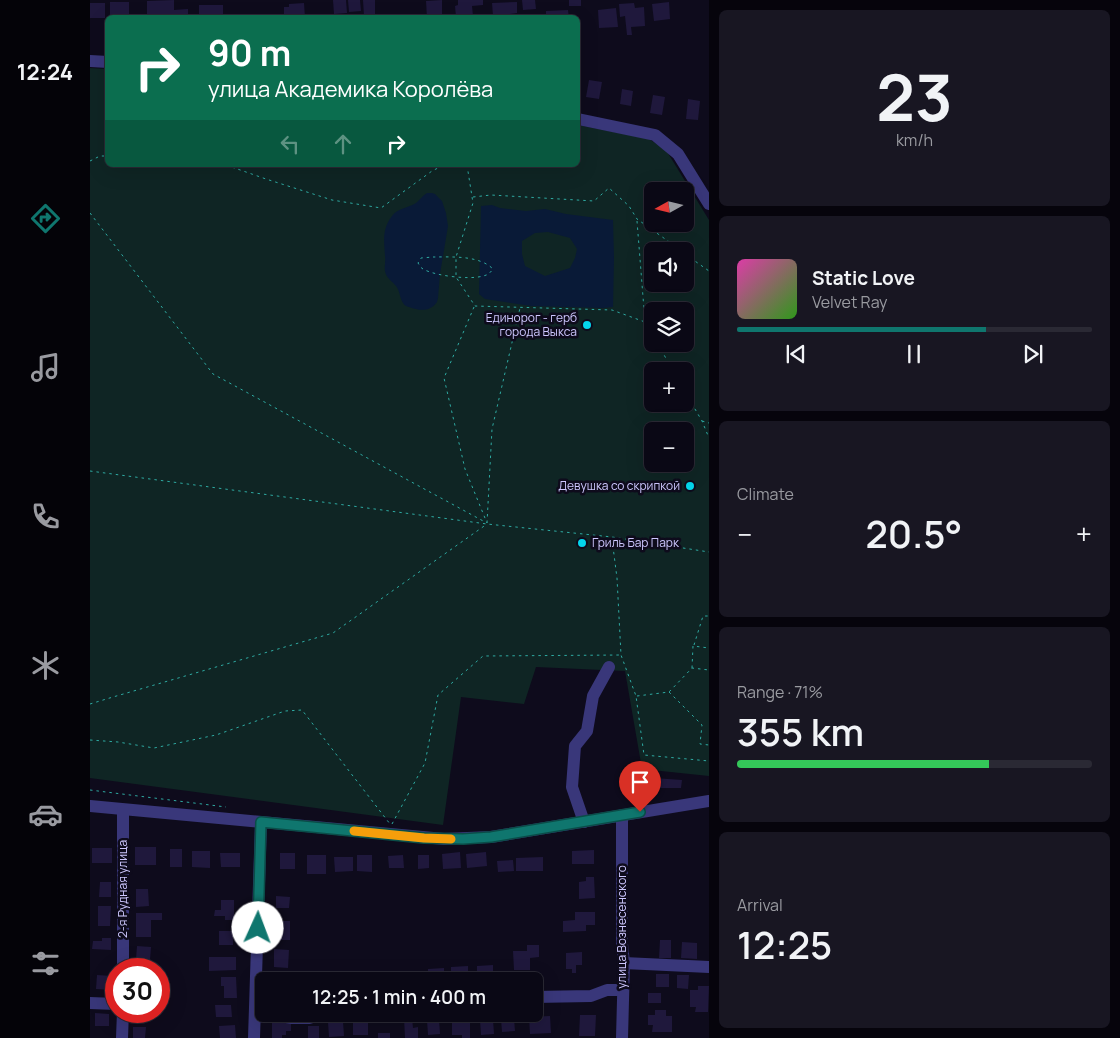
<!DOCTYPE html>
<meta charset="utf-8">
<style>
:root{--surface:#0a0815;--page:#181622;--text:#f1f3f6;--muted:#999aa0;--line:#2a2934;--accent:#0f766e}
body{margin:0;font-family:Manrope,sans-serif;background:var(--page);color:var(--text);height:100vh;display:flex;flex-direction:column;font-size:19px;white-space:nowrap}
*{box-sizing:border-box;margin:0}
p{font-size:16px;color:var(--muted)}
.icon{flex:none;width:28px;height:28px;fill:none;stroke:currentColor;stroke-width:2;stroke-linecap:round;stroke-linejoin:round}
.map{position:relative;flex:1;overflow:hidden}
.details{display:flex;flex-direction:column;gap:10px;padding:10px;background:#06040c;width:411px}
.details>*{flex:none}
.top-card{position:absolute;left:15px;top:15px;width:475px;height:152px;border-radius:8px;box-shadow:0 5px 20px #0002,0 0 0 1px var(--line);background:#0b6e4f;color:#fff;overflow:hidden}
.needle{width:32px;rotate:262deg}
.fabs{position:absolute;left:554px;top:182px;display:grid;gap:10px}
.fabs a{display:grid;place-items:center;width:50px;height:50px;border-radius:8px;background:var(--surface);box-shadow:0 5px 20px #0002,0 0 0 1px var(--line);font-size:25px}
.speed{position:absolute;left:15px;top:958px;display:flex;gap:10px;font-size:25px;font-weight:700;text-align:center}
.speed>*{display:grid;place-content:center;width:65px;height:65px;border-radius:50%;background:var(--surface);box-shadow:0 5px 20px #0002,0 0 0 1px var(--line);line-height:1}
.speed .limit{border:8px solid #d22;background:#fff;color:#111}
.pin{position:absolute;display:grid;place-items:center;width:42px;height:42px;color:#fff;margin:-51px -21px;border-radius:50% 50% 50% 0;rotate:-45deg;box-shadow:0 0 5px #0007}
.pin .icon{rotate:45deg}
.me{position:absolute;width:55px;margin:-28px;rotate:2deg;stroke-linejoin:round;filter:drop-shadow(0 0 4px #0008)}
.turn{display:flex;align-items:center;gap:18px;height:105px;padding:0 20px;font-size:22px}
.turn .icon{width:65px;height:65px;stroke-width:2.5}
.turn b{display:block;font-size:35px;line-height:42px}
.lanes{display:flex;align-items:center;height:48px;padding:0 20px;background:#0003;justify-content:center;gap:25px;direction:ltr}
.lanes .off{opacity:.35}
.big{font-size:38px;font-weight:600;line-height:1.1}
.details .tile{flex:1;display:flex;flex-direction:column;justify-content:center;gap:8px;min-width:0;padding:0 18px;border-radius:8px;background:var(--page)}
.details .dial{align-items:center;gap:0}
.dial b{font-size:65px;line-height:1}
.song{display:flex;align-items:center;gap:15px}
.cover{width:60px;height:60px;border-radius:8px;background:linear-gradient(135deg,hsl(320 70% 55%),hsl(110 70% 35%))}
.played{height:5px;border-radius:2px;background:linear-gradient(90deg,var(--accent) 70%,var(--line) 70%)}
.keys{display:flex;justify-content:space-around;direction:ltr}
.heat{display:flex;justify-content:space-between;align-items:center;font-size:28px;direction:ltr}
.charge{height:8px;border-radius:4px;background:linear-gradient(90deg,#34c759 71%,var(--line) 0)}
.trip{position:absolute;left:165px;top:972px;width:288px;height:50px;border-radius:8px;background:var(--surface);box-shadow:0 5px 20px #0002,0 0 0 1px var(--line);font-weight:600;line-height:50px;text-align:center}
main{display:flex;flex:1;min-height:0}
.tab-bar{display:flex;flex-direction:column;width:90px;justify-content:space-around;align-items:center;background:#040308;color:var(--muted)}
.tab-bar .icon{width:35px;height:35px}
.tab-bar .current{color:var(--accent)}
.tab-bar b{font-size:22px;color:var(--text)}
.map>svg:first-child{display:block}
.green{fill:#0f2524;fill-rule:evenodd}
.water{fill:#091a37;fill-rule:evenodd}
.building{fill:#1f183c}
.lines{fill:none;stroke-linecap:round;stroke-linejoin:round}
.path{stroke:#2eaaa2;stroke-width:1;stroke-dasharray:2.5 4;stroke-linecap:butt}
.minor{stroke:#39377a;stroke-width:12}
.route-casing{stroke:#0a4d48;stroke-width:12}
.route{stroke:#0f766e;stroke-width:9}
.slow{stroke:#f59e0b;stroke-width:9}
.poi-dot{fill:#04d6ec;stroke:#0e0b1c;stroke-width:2}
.labels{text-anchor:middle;stroke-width:5;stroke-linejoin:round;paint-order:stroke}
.poi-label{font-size:12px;fill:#cdc7fe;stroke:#0e0b1c;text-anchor:end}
.street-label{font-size:12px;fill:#cdc7fe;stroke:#0e0b1c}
</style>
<main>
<nav class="tab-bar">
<b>12:24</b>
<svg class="icon current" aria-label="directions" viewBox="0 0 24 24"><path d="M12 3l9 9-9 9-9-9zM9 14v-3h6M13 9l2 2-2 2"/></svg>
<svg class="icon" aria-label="music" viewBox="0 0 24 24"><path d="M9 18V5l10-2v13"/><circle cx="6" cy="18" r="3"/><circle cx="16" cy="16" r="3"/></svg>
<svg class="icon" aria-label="phone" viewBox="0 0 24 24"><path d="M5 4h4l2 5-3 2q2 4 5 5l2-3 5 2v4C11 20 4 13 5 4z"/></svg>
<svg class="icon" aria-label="climate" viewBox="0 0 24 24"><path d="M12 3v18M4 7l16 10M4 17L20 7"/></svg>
<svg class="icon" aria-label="car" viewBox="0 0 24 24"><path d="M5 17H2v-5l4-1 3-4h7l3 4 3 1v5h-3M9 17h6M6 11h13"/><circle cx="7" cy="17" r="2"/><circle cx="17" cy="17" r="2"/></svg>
<svg class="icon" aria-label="filters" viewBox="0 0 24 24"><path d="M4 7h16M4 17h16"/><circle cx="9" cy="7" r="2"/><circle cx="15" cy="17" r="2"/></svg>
</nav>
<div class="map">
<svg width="619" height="1038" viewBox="0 0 619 1038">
<rect width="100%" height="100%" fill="#0e0b1c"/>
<!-- green -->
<path class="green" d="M0,68L17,69L18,165H488V125L559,139L576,150L619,220V776L552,769L535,671L446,667L434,704L371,697L353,825L0,778ZM562,191H595V224H562ZM562,251H595V284H562ZM562,311H595V344H562ZM562,371H595V404H562ZM562,431H595V464H562Z"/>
<!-- water -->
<g class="water">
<path d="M337,193H342L345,194L352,201L356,213L358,226L350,274L348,298L347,302C340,312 330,311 319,307C316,306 315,306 313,303C310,299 310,291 306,286C302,281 296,278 295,271C294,266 296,261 295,256C294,240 292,229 302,216C308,208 318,208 326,203C330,200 332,196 337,193Z"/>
<path d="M402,205L410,208L436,211L455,209L476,214L523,220L524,258L523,307L513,308L441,306L395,299L389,294L391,206ZM458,232L480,238L487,249L485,258L480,268L455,276L435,266L432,254V241L445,233Z"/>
</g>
<!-- building -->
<g class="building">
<path d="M84,0V10L98,9V18H83V15L57,16V1Z"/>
<path d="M243,0H256L257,13L244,14Z"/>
<path d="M258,0H270L271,11L259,12Z"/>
<path d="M273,0H285V16H274Z"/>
<path d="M352,0V18H337L336,1Z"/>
<path d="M368,0H393V5L382,6L383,16L366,17L365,6L368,5Z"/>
<path d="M432,0H445L446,9L433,10Z"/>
<rect x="479" y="0" width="12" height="6"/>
<rect x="20" y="2" width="19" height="14"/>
<path d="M427,2V13L420,14V18H410V16H403L402,3Z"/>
<path d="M579,2L580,19L564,21L562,4Z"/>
<rect x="0" y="3" width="15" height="15"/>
<path d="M214,3L215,18H194V7H199V4Z"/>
<path d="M544,3L545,8L554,7L555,26L541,27L542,35H537L535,16L530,17L529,4Z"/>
<rect x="109" y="5" width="24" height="13"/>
<path d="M526,8L528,27L509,28L508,10Z"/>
<path d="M478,10L479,18H456V11Z"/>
<path d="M499,80L512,82L509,99L496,97Z"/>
<path d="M532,89L543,91L541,106L530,104Z"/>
<path d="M563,95L575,97L572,115L560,113Z"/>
<path d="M598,99L610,101L608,120L596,119Z"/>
<path d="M564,778L592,780L591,788H565Z"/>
<rect x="45" y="847" width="21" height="18"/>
<rect x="2" y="848" width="20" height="15"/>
<rect x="80" y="849" width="12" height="18"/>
<path d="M504,850V864H482V851Z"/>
<path d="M102,851H120V868L102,867Z"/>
<path d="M370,852L371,868L353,869L352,854Z"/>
<path d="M396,852L397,866L377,868L376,854Z"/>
<path d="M130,853H150V867H131Z"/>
<rect x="190" y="853" width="15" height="16"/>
<rect x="217" y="855" width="19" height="19"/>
<path d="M267,855H282V872L267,871Z"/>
<path d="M313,855L314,868H299L298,856Z"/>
<path d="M328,855H339V868L328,869Z"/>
<path d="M244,857H263V871L245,872Z"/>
<path d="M453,857V871H426V858Z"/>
<path d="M423,860L424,871L408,872L407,861Z"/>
<path d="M496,877H504L505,898L489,899V882L496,881Z"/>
<path d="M10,882H21V897H9Z"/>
<path d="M46,889H58L59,906L46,907Z"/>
<path d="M186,896L200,897L199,908H186Z"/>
<path d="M131,900H144V920H135V916H124L125,910H131Z"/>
<path d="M8,906H21L20,926H8Z"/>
<path d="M485,912H505V925H496V931L473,932V921L485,920Z"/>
<path d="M46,913H72V920H61V937H46Z"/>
<rect x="185" y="921" width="15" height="19"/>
<rect x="129" y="931" width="14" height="14"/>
<path d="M12,938H21V950L2,949L3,941H12Z"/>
<path d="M570,940H581V958H569Z"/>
<path d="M592,942L607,943V959L591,958Z"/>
<path d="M437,945H449V957L440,958V970H424L423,951H437Z"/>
<path d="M47,946L61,947L60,960L46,959Z"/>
<path d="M184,949L199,950L198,968L184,967Z"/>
<path d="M492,952V965H486V973H482V969H476V953Z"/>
<path d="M119,957H146V970L119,971Z"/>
<path d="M403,965V981H387V966Z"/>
<path d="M45,966L65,967V969H45Z"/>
<path d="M378,966V981H361V967Z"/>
<path d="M354,968V981H338V969Z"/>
<path d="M270,971H282V981H271Z"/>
<rect x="288" y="971" width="13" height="10"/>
<rect x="313" y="971" width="12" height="10"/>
<rect x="566" y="974" width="13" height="13"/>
<path d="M7,975L22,976V990L6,989Z"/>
<path d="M264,975L265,981H237V976Z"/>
<path d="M587,975H599L598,989L587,988Z"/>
<path d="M131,977H146L147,998H134V986H131Z"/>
<rect x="184" y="978" width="13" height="3"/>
<path d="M608,986H619L618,1012H605L606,1007H600V990H608Z"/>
<rect x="558" y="993" width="13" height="10"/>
<path d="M125,1005H141L142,1017H126Z"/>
<path d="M565,1010H576V1016H582V1032H562L563,1025H558V1015H565Z"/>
<path d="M43,1011H58L57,1019L43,1018Z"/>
<path d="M5,1013L19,1014V1026H5Z"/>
<path d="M490,1015H506L505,1036H489Z"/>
<path d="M460,1016L461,1033L440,1034L439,1017Z"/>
<path d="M314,1018H322L323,1028L328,1027V1038H315Z"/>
<path d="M424,1018L425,1031L412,1032L411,1019Z"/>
<path d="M349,1019L350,1034L338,1035L337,1020Z"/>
<path d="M403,1019L404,1034L391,1035L390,1020Z"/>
<rect x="263" y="1020" width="15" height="15"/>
<path d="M362,1020H380V1038H372V1035H362Z"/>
<path d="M253,1021L254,1036L239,1037L238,1022Z"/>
<path d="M182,1023H201V1031H196V1035H192V1038H182Z"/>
<path d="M145,1025L146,1038H130L129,1026Z"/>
<rect x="218" y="1026" width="11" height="12"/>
<path d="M43,1027H56L55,1038H43Z"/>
<rect x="288" y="1033" width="12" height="5"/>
</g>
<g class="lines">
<!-- path -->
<g class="path">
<path d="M0,161L10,156H18"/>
<path d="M136,165L176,179L242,200L291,208L342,171L354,165"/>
<path d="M377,165L383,203L366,257V277L385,306L522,310L555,322L562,335"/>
<path d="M383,197L401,195L504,201L519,188L539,206L547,219L592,251"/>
<path d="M0,213L123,374L395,522"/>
<path d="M547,221L555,322"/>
<path d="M595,254L619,271"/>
<path d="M343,257C361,257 389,255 403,269C400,273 398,275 393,276C380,280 345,276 333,269C330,267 330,266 328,263L331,258Z"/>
<path d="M384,307L354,378L375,469L397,523"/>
<path d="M568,344L583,371"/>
<path d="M595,392L612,421L619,438"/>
<path d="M612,421L619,423"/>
<path d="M0,471L397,524L522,537L619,552"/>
<path d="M397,523L402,429L430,308"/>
<path d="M522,539L527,578L531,655L546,696L554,755L619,761"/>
<path d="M604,645L613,616H619"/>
<path d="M602,668L603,646L619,648"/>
<path d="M579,692L612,725L610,744L619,745"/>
<path d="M547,696L579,692L602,668L619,670"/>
<path d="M0,704L23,697L243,633L397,524"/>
<path d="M0,740L28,742L64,748L126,735L195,711L212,710L300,824"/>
<path d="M0,790L136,807"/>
<path d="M302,824L335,763L348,695L393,656L531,655"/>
</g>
<!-- minor -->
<g class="minor">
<path d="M0,61L18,62"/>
<path d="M488,119L565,135L588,154L619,204"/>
<path d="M0,806L354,839L401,837L619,801"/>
<path d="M33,810V969"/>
<path d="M494,822L482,787L485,746L497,731L503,696L519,667"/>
<path d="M534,963L619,967"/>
<path d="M444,997L501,996L517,990H533"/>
<path d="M0,1003L26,1004"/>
<path d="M165,1017L185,1015L202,1018H219L233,1014"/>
<path d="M32,1038L33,1011"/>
<path d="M164,1038L171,822"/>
<path d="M532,1038L534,963L532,944V815"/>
</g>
</g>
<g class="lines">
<!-- route casing -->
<g class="route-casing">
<path id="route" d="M168,928L171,822L334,838L373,839L401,837L550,812"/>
</g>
<!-- route -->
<use href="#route" class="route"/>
<!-- slow -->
<path class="slow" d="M264,831L334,838L361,839"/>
</g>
<!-- markers -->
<g class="poi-dot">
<circle cx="497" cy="325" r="5"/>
<circle cx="600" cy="486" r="5"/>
<circle cx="492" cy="543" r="5"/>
</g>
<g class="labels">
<!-- poi labels -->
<g class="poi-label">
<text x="487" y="322">Единорог - герб<tspan x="487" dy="14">города Выкса</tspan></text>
<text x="590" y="490">Девушка со скрипкой</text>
<text x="502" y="547" text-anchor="start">Гриль Бар Парк</text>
</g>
<!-- street labels -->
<g class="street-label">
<text transform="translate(33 889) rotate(-90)" y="4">2-я Рудная улица</text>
<text transform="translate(532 927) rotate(-90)" y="4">улица Вознесенского</text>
</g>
</g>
</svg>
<div class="fabs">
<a><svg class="needle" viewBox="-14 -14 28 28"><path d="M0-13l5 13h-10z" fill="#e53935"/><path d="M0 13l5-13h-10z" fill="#999aa0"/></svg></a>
<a><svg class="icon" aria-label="sound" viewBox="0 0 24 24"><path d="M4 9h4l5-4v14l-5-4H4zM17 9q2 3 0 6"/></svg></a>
<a><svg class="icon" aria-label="layers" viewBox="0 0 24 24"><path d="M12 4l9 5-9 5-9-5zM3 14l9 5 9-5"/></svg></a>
<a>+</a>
<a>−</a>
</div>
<div class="speed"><div class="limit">30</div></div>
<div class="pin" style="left:550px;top:812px;background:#d93025"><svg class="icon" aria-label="arrive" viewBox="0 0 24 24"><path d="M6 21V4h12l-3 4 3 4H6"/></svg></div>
<svg class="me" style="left:168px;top:928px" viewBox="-20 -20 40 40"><circle r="19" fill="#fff"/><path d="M0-13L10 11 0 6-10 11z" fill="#0f766e"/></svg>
<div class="trip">12:25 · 1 min · 400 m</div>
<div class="top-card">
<div class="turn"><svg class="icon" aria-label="right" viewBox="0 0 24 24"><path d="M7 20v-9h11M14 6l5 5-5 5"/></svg><div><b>90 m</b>улица Академика Королёва</div></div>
<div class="lanes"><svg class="icon off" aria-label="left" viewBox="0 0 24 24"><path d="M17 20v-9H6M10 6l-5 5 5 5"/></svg><svg class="icon off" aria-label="ahead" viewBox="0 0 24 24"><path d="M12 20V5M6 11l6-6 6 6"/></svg><svg class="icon" aria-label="right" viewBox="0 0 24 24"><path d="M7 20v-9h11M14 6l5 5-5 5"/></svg></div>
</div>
</div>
<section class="details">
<div class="tile dial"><b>23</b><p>km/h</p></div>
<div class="tile">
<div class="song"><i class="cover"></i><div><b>Static Love</b><p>Velvet Ray</p></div></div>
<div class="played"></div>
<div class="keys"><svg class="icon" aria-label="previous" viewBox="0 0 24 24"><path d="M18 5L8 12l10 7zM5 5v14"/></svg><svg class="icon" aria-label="pause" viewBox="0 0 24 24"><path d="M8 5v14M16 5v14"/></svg><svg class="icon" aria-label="next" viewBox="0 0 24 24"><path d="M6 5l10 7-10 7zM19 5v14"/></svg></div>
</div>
<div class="tile"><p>Climate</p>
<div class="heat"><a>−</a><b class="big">20.5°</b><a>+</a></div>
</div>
<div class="tile"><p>Range · 71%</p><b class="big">355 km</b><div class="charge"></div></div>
<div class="tile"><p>Arrival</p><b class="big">12:25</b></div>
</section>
</main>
